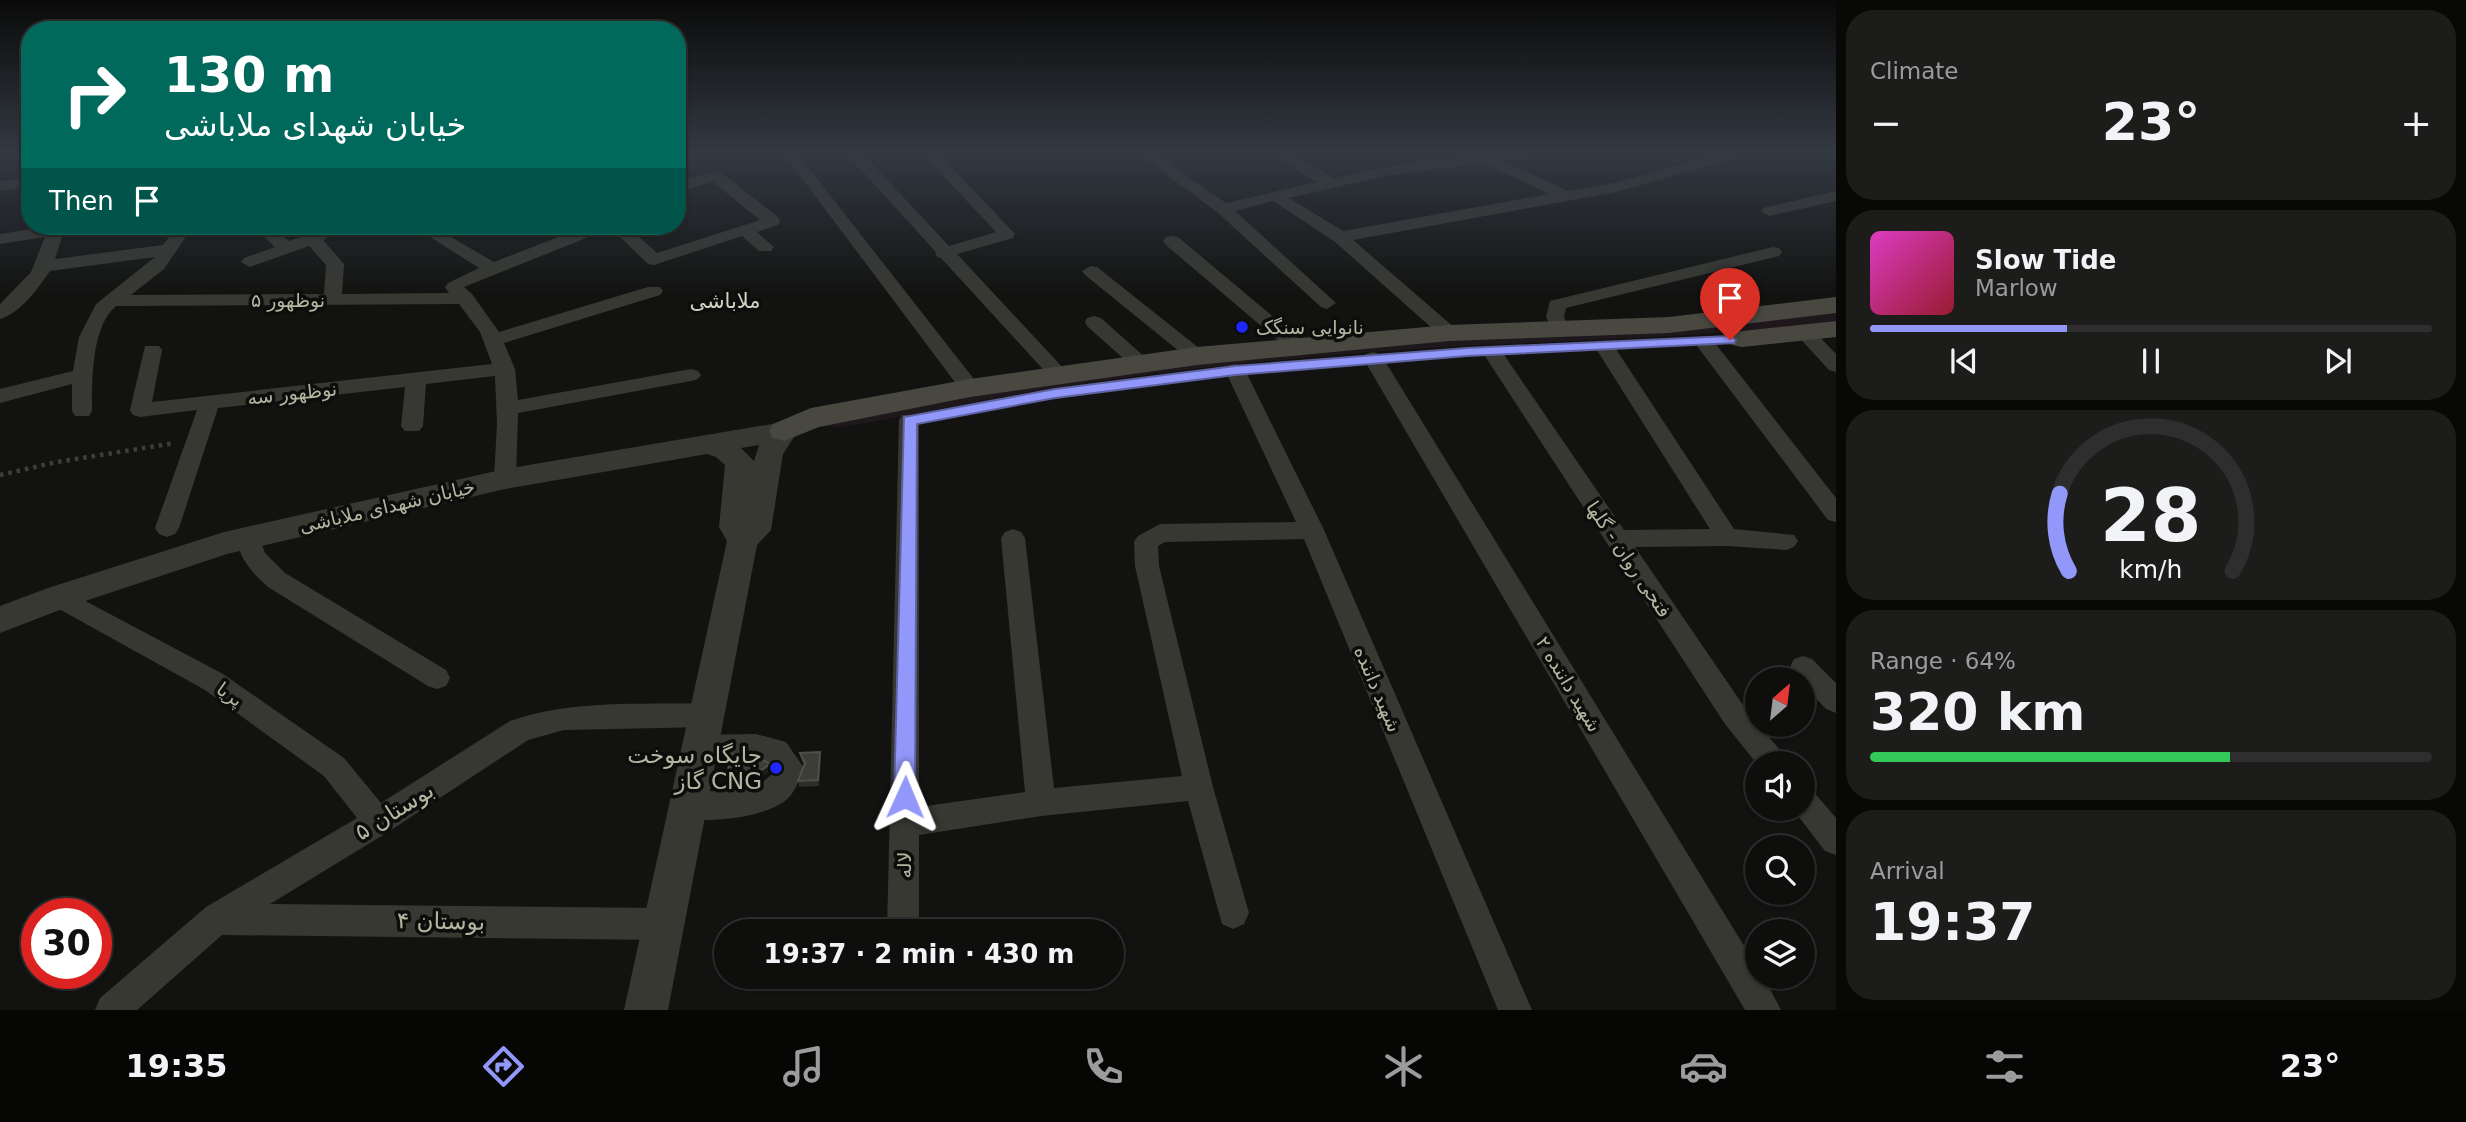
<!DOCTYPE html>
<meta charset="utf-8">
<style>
:root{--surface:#0e0e0d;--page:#1c1c1b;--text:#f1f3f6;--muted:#9b9c9d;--line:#2e2e2e;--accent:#9298fa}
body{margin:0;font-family:"DejaVu Sans",Vazirmatn,sans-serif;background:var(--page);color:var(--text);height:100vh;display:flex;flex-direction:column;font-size:26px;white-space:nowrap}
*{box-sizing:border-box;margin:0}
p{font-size:23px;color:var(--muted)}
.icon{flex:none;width:38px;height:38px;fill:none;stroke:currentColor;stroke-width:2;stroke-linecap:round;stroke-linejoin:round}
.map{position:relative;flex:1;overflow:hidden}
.sheet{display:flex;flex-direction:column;gap:10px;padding:10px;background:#080807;width:630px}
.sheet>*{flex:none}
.guide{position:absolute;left:21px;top:21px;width:665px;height:214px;border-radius:28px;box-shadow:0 2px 5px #0004,0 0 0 2px var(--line);background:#00695c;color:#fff;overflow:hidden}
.needle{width:46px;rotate:28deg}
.tools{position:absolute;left:1745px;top:667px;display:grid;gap:14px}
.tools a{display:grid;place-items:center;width:70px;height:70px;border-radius:50%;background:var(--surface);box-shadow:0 2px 5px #0004,0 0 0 2px var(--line);font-size:35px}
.speed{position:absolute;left:21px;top:898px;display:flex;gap:14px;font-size:35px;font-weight:700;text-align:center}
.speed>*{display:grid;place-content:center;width:91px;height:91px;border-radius:50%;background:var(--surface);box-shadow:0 2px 5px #0004,0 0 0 2px var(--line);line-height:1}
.speed .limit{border:10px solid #d22;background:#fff;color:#111}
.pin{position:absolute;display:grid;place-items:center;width:60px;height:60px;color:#fff;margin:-72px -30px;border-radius:50% 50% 50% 0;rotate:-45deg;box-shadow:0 0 7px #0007}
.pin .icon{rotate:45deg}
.me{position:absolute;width:77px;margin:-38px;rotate:1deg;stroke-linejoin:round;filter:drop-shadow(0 0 5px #0008)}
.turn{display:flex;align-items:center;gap:24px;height:147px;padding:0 28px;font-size:32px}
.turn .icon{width:91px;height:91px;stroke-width:2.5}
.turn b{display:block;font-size:49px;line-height:60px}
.then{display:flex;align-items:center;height:66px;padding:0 28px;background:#0003;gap:14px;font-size:26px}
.big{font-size:52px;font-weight:700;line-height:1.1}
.sheet .card{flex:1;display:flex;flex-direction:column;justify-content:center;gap:10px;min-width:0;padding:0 24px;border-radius:28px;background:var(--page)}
.sheet .dial{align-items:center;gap:0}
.dial svg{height:182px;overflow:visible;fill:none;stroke:var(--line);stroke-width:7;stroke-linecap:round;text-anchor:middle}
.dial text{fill:var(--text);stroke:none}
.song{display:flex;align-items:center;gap:21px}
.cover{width:84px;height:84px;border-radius:10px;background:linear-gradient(135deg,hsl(310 70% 55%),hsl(350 70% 35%))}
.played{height:7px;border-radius:4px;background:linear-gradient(90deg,var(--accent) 35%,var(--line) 35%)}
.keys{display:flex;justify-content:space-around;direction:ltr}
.heat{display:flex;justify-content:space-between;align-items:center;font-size:38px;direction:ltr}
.charge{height:10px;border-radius:5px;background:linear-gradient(90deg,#34c759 64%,var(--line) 0)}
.trip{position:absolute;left:714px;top:919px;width:410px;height:70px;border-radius:35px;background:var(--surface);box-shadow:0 2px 5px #0004,0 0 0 2px var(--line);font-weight:700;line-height:70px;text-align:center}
.menu{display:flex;height:112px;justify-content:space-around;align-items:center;background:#060605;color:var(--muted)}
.menu .icon{width:49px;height:49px}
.menu .active{color:var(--accent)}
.menu b{font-size:32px;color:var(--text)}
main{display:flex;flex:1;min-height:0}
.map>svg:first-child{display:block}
.green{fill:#1e171b}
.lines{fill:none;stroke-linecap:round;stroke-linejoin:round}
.path{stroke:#3f3f38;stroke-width:4.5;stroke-dasharray:3.5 5;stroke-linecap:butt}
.minor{fill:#373832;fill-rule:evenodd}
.tertiary{fill:#373832;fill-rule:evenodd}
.secondary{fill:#484840;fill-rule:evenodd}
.wall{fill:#2d2e2a}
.shaded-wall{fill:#1c1d1b}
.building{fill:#3c3d37;stroke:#4f5047;stroke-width:2}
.route{fill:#9298fa;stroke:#5f63a2;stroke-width:2}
.poi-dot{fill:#1d28ff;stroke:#0d0e0c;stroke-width:2.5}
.labels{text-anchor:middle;stroke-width:7;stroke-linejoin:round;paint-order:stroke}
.street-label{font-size:19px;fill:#b5b5a1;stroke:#0d0e0c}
.poi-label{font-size:19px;fill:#b5b5a1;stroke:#0d0e0c;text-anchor:start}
.neighbourhood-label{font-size:21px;fill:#d0d1c3;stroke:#0d0e0c}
.near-poi-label{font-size:23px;fill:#b5b5a1;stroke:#0d0e0c;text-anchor:end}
.near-street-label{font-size:23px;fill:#b5b5a1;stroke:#0d0e0c}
</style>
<main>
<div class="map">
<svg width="1836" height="1010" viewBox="0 0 1836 1010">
<rect width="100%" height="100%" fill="#121311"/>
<!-- green -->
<path class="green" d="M1836,311V321C1682,341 1526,340 1371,352C1268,360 1163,371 1061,387C987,398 915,415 842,427L814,426L829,418L1223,357Z"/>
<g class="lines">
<!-- path -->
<path class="path" d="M0,475L57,462L175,443"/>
<!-- minor -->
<g class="minor">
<path d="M783,153H797L977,383L980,388L977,393H963Z"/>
<path d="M846,153H862L949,246L996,232L922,153H938L1015,234L1013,238L957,254L1065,370L1068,374L1065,378H1051L941,258L937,257L935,251Z"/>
<path d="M1023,153H1041L1042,154L1034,159Z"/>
<path d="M1137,153H1154L1226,203L1317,182L1274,156L1272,153H1289L1334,178C1401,163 1469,153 1538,153L1531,158L1504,161L1568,191L1614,183L1723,153H1746L1743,156L1616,192L1353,240L1456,329L1459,333L1456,337H1442L1334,241L1273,201L1235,211L1336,303L1327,309L1321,307L1217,212ZM1484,163L1549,194L1343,231L1289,198L1389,175Z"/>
<path d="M1816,153H1836V159L1819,156Z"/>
<path d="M716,171L722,173L778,217L780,221L778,225L757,232L774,247L771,251H759L742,236L654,265L648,264L620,237L606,230L464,287L472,294L499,332L648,287H660L663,291L660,295L504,343L515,369L518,400L691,369L698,371L701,375L698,379L691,381L518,413L516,479L513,485L505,487L497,485L494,479L497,423L495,376L426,384L423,426L419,431H405L401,426L405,387L218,408L179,528L175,534L167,537L159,534L155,528L197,410L140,417L133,415L130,410L145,346H159L162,350L152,402L492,364L480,332L459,304L116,306C91,327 92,381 92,411L89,416H75L72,411V384L0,403V389L73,371L79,337L96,304L155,257L50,271C38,288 21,313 0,319V304L31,272L45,237L0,244V234L51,226H117L109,231L63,234L55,259L163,245L177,226H193L164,269L131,295L324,294L326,265L309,246L250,267L241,262L244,258L275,247L253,226H271L289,241L329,227L337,232L323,240L344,264L342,294L449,293L445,287L448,283L479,268L413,226H432L494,262L587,226H654L652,230L637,235L657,253L760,220L713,182L677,192V182Z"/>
<path d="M30,177V187L0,191V181Z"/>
<path d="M1836,191V201L1769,216L1761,211L1763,208Z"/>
<path d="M1172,236L1178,237L1302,341L1305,345L1302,349H1288L1166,245L1163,241L1166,237Z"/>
<path d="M1773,247L1779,248L1782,252L1779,256L1566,308L1564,317L1570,330L1568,334H1554L1546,317L1550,301Z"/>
<path d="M1091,266L1097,267L1204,352L1207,356L1204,360H1190L1085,275L1082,271Z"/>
<path d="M1094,316L1101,318L1148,360L1151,364L1148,368H1134L1087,326L1085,322L1087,318Z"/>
<path d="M1805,327L1812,329L1836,354V372L1829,370L1795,333Z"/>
<path d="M1704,336L1711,338L1836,498V522L1828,520L1697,346L1694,342Z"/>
<path d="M1605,341L1612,343L1734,529L1794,535L1798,541L1794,547L1786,550L1727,546L1635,547L1745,708L1783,754L1787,763L1757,764L1725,724L1481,350L1484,346H1498L1624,530L1710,529L1595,347Z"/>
<path d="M1373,352L1380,354L1383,358L1757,967V976H1763L1781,1010H1745L1363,358L1366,354Z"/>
<path d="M1235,364L1242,366L1245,370L1324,530L1532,1010H1498L1304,539L1165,542L1158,546L1159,566L1213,787L1249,913L1244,924L1233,929L1222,924L1188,801L1041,816L919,835V931H887L899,420L902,415H916L919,420V807L1025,792L1001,538L1005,532L1013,529L1021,532L1025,538L1054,788L1182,776L1135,566L1134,542L1138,536L1160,524L1296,522L1225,370L1228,366Z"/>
<path d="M249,528L257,531L265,553L285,573L446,670L450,678L446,686L437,689L428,686L268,587C254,575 230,550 241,531Z"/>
<path d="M59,587L223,674L344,758L381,803L510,721C573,699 641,705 707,703L717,707L721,715L717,723L707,727L564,730L528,740L388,832L270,904L664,908L675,913L680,924L675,935L664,940L222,935L137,1010H95L100,998L206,907L357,818L324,776L205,690L50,604L47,597L50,590Z"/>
<path d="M1803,656L1812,659L1836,683V713L1826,709L1802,684V679H1798L1790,667L1794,659Z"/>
<path d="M756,734L786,742L804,768C799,780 795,793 785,801C763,818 703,825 678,816L673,806L678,796C709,784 752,802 775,770C755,746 717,766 690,756L686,747L690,738L700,735Z"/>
<path d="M1802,786L1812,790L1836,818V855L1825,851L1792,808H1802Z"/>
</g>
<!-- tertiary -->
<path class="tertiary" d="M784,422L794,424L798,431L783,454L771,530L757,545L668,1010H624L727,541L719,527L725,465L716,457L707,454L505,489L227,554L70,606L0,633V606L48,588L224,532L505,469ZM759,445L754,461L741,448Z"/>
<!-- secondary -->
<g class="secondary">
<path d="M1836,297V313L1669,333L1449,341L1197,365L970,397L819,427L784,441L773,438L769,431L773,424L811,408L970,379L1197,347L1449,325L1669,317Z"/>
<path d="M1836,321V337L1742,347L1732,345L1728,339L1732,333L1742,331Z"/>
</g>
</g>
<!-- wall -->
<g class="wall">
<path d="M800,753L821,759L819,786L799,787L798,781L804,765L801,759Z"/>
<path d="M771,770L754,783L728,788L727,782Z"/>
</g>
<!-- shaded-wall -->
<g class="shaded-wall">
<path d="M820,752L821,759L819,786L818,780Z"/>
<path d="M770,764L771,770L754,783L752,777Z"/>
</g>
<!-- building -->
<g class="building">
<path d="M820,752L818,780L798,781L805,763L800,753Z"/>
<path d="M730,754L755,755L770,764L752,777L727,782Z"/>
</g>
<!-- sky -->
<linearGradient id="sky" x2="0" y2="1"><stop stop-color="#0a0a09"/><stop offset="0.52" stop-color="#333943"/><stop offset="1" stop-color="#333943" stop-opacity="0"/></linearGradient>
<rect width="1836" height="294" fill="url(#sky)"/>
<!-- route -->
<path class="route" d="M1730,336L1736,340L1734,343L1467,356L1235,375L1055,398L917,424L915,797L912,803L905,806L897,803L894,797L904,417L1055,389L1235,366L1467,348Z"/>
<!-- markers -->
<g class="poi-dot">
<circle cx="1242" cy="327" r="7"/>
<circle cx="776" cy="768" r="7"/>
</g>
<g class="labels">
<!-- street labels -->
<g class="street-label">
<text x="288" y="307">نوظهور ۵</text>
<text transform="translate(292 393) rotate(-6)" y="7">نوظهور سه</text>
<text transform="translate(387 506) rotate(-13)" y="7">خیابان شهدای ملاباشی</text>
<text transform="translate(1629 559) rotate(56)" y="7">فتحی روان - گلها</text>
<text transform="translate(1569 684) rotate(59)" y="7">شهید داننده ۲</text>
<text transform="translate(1378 689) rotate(67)" y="7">شهید داننده</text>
<text transform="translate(230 694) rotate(35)" y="7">پریا</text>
<text transform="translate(904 865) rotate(-90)" y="7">لاله</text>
</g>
<!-- poi labels -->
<g class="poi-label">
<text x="1256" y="334">نانوایی سنگک</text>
</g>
<!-- neighbourhood labels -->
<g class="neighbourhood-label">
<text x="725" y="308">ملاباشی</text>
</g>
<!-- near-poi labels -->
<g class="near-poi-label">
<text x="762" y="763">جایگاه سوخت<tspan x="762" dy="26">گاز CNG</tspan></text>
</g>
<!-- near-street labels -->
<g class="near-street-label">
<text transform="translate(394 811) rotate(-32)" y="8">بوستان ۵</text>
<text transform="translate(441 921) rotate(1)" y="8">بوستان ۴</text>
</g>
</g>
</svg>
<div class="tools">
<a><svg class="needle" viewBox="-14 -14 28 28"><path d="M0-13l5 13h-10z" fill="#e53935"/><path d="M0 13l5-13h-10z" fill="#9b9c9d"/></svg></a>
<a><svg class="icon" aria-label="sound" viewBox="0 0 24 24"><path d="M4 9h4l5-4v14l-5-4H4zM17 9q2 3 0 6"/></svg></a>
<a><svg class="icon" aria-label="search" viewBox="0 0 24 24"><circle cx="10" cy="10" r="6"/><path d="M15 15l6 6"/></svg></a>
<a><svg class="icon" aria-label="layers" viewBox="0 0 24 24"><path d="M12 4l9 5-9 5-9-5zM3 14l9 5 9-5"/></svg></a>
</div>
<div class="speed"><div class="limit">30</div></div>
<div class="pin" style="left:1730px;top:340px;background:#d93025"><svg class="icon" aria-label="arrive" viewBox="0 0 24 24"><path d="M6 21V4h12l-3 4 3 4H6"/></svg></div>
<svg class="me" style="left:905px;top:797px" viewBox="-20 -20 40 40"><path d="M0-17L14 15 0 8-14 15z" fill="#9298fa" stroke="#fff" stroke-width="4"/></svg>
<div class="trip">19:37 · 2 min · 430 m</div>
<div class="guide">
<div class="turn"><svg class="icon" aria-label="right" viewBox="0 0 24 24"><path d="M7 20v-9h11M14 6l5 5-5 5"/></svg><div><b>130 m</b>خیابان شهدای ملاباشی</div></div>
<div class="then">Then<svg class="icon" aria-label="arrive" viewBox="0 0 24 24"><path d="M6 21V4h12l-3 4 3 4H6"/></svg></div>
</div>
</div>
<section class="sheet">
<div class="card"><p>Climate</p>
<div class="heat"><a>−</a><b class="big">23°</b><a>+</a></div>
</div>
<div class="card">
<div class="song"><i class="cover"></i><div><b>Slow Tide</b><p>Marlow</p></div></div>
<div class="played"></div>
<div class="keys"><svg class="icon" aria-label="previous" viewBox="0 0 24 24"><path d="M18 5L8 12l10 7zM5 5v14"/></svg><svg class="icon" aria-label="pause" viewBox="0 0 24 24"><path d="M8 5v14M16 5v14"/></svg><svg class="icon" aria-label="next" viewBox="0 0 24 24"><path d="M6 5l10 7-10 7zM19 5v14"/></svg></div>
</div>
<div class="card dial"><svg viewBox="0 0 100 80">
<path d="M14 69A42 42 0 1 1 86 69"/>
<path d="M14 69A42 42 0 0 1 10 35" stroke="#9298fa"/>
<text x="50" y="56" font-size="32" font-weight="700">28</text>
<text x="50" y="72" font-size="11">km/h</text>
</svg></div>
<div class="card"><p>Range · 64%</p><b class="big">320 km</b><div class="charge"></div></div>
<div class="card"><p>Arrival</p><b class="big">19:37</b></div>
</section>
</main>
<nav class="menu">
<b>19:35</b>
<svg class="icon active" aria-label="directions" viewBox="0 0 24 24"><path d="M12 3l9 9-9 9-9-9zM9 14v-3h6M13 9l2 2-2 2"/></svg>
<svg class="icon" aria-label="music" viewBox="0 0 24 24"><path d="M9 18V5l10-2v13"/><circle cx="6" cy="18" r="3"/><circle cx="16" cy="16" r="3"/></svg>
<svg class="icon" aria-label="phone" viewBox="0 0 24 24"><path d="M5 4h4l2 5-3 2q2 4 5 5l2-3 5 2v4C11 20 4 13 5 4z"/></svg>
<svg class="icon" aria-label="climate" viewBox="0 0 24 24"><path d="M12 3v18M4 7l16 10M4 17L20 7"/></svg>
<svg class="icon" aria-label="car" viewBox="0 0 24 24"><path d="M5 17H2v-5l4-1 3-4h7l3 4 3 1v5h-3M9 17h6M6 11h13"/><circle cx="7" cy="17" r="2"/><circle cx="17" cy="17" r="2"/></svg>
<svg class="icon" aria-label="filters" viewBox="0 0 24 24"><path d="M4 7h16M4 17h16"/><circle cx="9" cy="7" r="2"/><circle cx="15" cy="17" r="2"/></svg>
<b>23°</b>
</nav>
